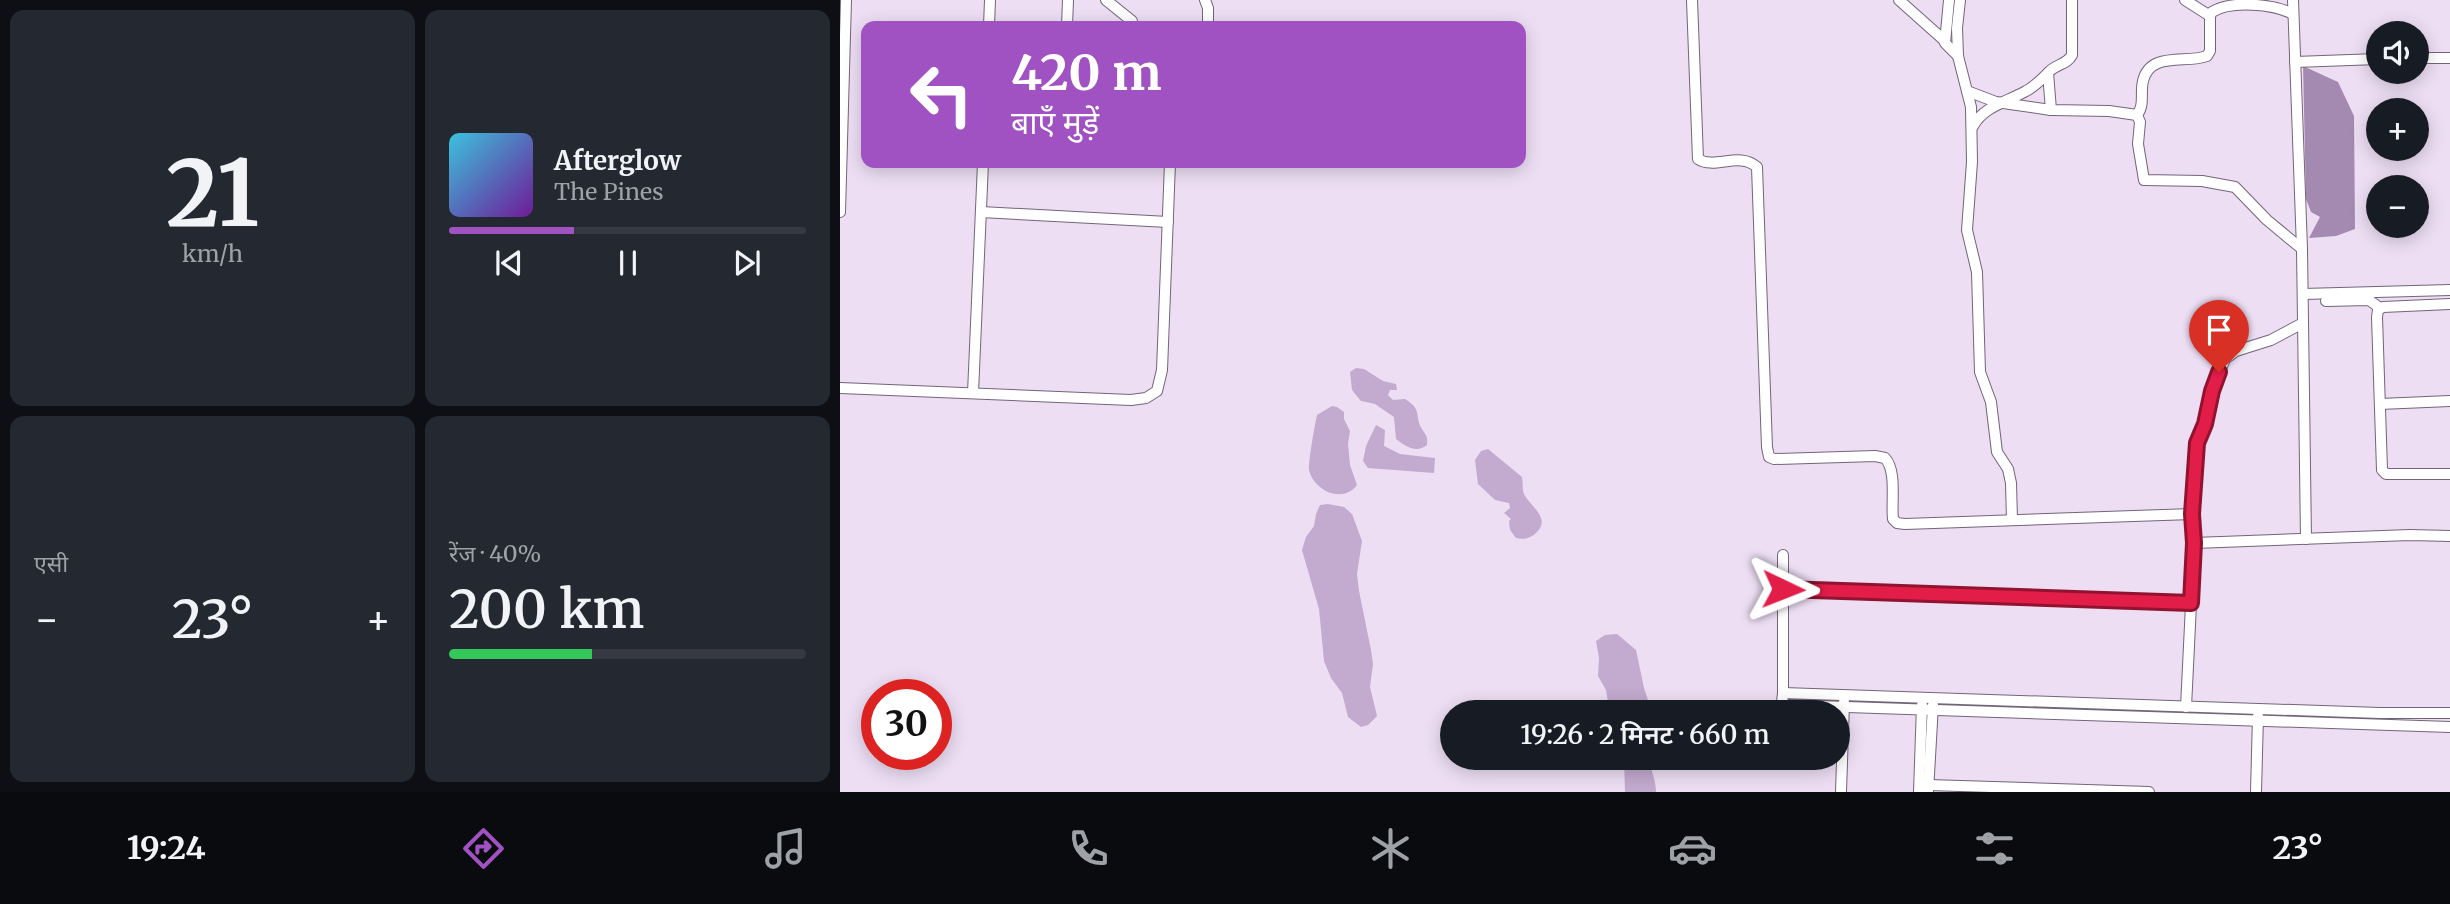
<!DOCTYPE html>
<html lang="hi">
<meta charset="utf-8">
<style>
:root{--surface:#171b24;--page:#242831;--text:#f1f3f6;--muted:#9ea1a6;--line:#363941;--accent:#a051c2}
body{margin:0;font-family:Merriweather,"Noto Sans Devanagari",serif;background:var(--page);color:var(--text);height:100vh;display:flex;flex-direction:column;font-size:26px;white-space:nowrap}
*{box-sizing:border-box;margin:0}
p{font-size:23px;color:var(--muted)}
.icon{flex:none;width:38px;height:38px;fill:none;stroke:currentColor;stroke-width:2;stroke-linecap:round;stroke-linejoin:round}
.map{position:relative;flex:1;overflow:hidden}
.details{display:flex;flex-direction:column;gap:10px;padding:10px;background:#0d0f14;width:840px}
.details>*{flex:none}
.guide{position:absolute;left:21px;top:21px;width:665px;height:147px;border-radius:14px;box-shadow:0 4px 18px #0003;background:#a051c2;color:#fff;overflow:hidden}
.fabs{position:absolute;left:1526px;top:21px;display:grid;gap:14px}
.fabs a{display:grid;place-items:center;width:63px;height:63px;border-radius:50%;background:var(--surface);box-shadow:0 4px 18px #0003;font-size:35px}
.speed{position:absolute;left:21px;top:679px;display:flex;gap:14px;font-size:35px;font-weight:700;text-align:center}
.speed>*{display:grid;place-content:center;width:91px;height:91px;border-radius:50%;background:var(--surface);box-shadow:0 4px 18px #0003;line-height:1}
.speed .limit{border:10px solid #d22;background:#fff;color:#111}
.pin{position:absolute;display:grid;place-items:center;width:60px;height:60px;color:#fff;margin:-72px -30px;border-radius:50% 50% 50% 0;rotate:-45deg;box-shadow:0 0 7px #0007}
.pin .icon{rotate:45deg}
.me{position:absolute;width:77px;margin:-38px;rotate:92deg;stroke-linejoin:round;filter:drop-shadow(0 0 5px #0008)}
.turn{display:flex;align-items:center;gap:24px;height:147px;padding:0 35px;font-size:32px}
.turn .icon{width:91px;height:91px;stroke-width:2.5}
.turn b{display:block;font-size:49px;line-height:60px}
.big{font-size:52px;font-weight:600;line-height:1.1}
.details .tile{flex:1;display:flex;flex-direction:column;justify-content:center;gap:10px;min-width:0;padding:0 24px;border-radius:14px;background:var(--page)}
.details .dial{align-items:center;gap:0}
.dial b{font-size:91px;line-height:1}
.song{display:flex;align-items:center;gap:21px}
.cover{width:84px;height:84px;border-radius:10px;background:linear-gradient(135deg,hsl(190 70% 55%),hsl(280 70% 35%))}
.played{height:7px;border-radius:4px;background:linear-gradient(90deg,var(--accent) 35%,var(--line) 35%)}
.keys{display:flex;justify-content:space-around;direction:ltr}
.heat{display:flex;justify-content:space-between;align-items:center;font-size:38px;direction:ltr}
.charge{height:10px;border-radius:5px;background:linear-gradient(90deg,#34c759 40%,var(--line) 0)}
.details .tiles{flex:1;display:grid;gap:10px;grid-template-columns:repeat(2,1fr)}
.trip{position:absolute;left:600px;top:700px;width:410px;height:70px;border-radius:35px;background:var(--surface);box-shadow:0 4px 18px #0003;font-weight:600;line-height:70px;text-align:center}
.tab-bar{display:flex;height:112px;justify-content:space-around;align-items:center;background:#090b0e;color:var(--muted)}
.tab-bar .icon{width:49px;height:49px}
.tab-bar .on{color:var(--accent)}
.tab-bar b{font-size:32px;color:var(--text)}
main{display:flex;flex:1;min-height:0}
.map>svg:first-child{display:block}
.green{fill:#c3aacf}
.water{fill:#a48ab1}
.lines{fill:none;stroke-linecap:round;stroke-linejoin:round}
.minor-casing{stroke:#726579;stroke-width:12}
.minor{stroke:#fff;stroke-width:10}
.route-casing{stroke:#92132f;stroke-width:18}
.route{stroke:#e11d48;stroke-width:12}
</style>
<main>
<section class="details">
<div class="tiles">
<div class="tile dial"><b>21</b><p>km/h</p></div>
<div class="tile">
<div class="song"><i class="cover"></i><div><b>Afterglow</b><p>The Pines</p></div></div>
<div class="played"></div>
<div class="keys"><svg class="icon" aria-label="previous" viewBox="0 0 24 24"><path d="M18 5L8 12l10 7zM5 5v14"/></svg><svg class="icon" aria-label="pause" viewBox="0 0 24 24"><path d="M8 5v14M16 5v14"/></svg><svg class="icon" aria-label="next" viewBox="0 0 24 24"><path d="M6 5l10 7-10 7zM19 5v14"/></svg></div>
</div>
<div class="tile"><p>एसी</p>
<div class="heat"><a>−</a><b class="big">23°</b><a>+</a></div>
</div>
<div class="tile"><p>रेंज · 40%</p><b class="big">200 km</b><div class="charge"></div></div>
</div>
</section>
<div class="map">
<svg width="1610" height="792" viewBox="0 0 1610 792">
<rect width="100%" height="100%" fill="#eddef4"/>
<!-- green -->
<g class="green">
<path d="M516,368L524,369L543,381L556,384L557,390H550L548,395L553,400L565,399C583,410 574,416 582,429C586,436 588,436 587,445C576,454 565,446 556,439L554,417L535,404L521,401L512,390L510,372Z"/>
<path d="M492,406L497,407L504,412V419L510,431L508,444L510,465L517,485C503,504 474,491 469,470C468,464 475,423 477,415Z"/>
<path d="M536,425L545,430L544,446L560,454L595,458L594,473L528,468L523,461L526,446Z"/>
<path d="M648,449L682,477C683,482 682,489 684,494C690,506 711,518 697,532C691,538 685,540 676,538L670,530L669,521L671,519L664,513L670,508L669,503L655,500L638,484L635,460L641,451Z"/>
<path d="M488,504L504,507L512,514L522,541L517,574L519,591L531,650L533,664L530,687L537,716L528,725L521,727L508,717L502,693L491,678L484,661L479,609L462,550L466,537L474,526L476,514L480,505Z"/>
<path d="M777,634L796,650L804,688L812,712H777L768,702L766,690L758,676L759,658L756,641L765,635Z"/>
<path d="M784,758L810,759C810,770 816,779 816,792H785Z"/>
</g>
<!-- water -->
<path class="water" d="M1463,66L1498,82L1514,116L1515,229L1496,236L1469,238L1480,217L1471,212L1466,199Z"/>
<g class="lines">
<!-- minor casing -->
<g class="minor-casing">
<g id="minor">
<path d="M266,0L292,21V26"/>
<path d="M365,0L368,8V26"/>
<path d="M852,0L858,159C875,170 899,151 917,167L927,447L929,457L934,459L1035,456L1045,458C1057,471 1051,501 1053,519L1057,523L1065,524L1352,514L1354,543L1346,707"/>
<path d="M1059,0L1105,41"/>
<path d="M1109,0L1105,43L1118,56L1131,107L1132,162L1127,230L1137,272L1140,372L1151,402L1157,452L1168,469L1171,483L1172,520"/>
<path d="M1232,0V55C1227,65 1215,64 1208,73L1211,110L1269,111L1297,115"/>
<path d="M1345,0L1370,16"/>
<path d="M1453,0L1462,249L1466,539"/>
<path d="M1453,14C1434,4 1391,0 1372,12L1370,16V51L1367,56C1346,64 1310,51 1303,81C1300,93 1305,105 1297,115L1300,122L1298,144L1304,180L1362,181L1395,187L1427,220L1462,249"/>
<path d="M149,26L150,0"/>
<path d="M227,26L228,0"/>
<path d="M1118,56L1117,28L1120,0"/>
<path d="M1577,58H1610"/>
<path d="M1455,62L1538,59"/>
<path d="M1127,91L1156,102L1211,110"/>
<path d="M1133,126C1144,106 1167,102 1186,91C1194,87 1201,80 1208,73"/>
<path d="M0,212L6,0"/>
<path d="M141,212L328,222"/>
<path d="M1463,294L1610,290"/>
<path d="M1486,301L1529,300L1540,308"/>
<path d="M1610,304L1543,307L1538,310L1537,317L1542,470L1546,474H1610"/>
<path d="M0,388L291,400L306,398L317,391L322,370L330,163"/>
<path d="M133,393L143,163"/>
<path d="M1540,404L1610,401"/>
<path d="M1352,514L1357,443L1365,424L1372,391L1385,359L1396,351L1431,340L1463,323"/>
<path d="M1354,543L1570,535L1610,536"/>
<path d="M943,589L1351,603"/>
<path d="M943,693V555"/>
<path d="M1610,713H1540L943,693L942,702L947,705L1610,727"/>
<path d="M1088,785L1309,792"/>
<path d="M1001,792L1004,702"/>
<path d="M1079,792L1082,705"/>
<path d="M1088,792L1093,705"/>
<path d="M1416,792L1418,716"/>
</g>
</g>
<!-- minor -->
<use href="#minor" class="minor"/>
</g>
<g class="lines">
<!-- route casing -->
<g class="route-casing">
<path id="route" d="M943,589L1351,603L1354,543L1352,514L1357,443L1365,424L1372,391L1379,372"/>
</g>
<!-- route -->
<use href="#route" class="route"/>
</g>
</svg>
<div class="fabs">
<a><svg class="icon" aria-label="sound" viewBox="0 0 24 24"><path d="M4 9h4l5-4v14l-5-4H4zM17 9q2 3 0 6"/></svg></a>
<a>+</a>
<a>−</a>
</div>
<div class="speed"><div class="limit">30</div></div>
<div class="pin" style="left:1379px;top:372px;background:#d93025"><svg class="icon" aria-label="arrive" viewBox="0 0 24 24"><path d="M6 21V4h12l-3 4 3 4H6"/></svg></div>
<svg class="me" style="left:943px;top:589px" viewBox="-20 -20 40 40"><path d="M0-17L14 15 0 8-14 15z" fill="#e11d48" stroke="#fff" stroke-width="4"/></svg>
<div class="trip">19:26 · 2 मिनट · 660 m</div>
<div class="guide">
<div class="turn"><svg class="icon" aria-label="left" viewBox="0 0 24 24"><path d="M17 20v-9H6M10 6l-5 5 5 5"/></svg><div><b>420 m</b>बाएँ मुड़ें</div></div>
</div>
</div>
</main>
<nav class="tab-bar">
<b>19:24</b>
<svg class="icon on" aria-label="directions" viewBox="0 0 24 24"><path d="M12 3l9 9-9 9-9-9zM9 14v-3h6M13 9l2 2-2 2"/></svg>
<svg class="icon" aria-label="music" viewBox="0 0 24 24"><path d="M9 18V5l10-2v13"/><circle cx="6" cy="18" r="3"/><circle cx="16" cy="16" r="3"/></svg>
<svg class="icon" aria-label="phone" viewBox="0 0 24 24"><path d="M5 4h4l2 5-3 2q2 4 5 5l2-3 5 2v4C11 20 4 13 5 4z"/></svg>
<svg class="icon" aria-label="climate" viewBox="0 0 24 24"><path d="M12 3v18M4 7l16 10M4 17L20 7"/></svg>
<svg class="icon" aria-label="car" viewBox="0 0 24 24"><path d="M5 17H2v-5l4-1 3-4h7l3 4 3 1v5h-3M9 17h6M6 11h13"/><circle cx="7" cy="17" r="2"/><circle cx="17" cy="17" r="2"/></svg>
<svg class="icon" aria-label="filters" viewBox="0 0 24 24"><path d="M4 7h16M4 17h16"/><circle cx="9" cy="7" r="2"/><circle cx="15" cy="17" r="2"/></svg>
<b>23°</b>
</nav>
